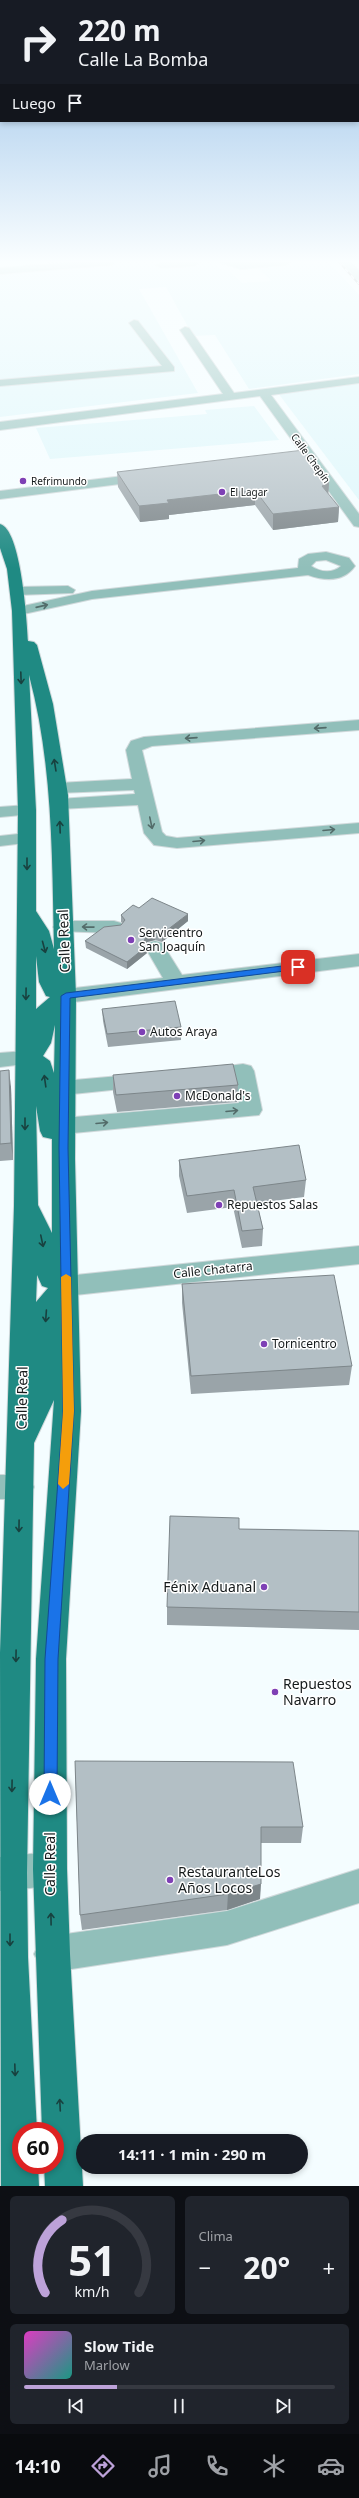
<!DOCTYPE html>
<html lang="es">
<meta charset="utf-8">
<style>
:root{--surface:#171b24;--page:#20242c;--text:#f1f3f6;--muted:#9ea1a6;--line:#363941;--accent:#bda2d9}
body{margin:0;font-family:"Noto Sans",sans-serif;background:var(--page);color:var(--text);height:100vh;display:flex;flex-direction:column;font-size:15px;white-space:nowrap}
*{box-sizing:border-box;margin:0}
p{font-size:13px;color:var(--muted)}
.icon{flex:none;width:22px;height:22px;fill:none;stroke:currentColor;stroke-width:2;stroke-linecap:round;stroke-linejoin:round}
.map{position:relative;height:2186px;overflow:hidden}
.side{display:flex;flex-direction:column;gap:10px;padding:10px;background:#0d0f14;flex:1}
.side>*{flex:none}
.guide{position:absolute;left:0px;top:0px;width:359px;height:122px;box-shadow:0 2px 6px #0003;background:#171b24;color:var(--text);overflow:hidden}
.speed{position:absolute;left:12px;top:2122px;display:flex;gap:8px;font-size:20px;font-weight:700;text-align:center}
.speed>*{display:grid;place-content:center;width:52px;height:52px;border-radius:50%;background:var(--surface);box-shadow:0 2px 6px #0003;line-height:1}
.speed .limit{border:6px solid #d22;background:#fff;color:#111}
.pin{position:absolute;display:grid;place-items:center;width:34px;height:34px;color:#fff;margin:-17px;border-radius:8px;box-shadow:0 2px 6px #0006}
.me{position:absolute;width:44px;margin:-22px;rotate:0deg;stroke-linejoin:round;filter:drop-shadow(0 0 3px #0008)}
.turn{display:flex;align-items:center;gap:14px;height:84px;padding:0 12px;font-size:18px}
.turn .icon{width:52px;height:52px;stroke-width:2.5}
.turn b{display:block;font-size:28px;line-height:34px}
.then{display:flex;align-items:center;height:38px;padding:0 12px;background:#0003;gap:8px;font-size:15px}
.big{font-size:30px;font-weight:700;line-height:1.1}
.side .card{flex:1;display:flex;flex-direction:column;justify-content:center;gap:6px;min-width:0;padding:0 14px;border-radius:6px;background:var(--page)}
.side .dial{align-items:center;gap:0}
.dial svg{height:104px;overflow:visible;fill:none;stroke:var(--line);stroke-width:7;stroke-linecap:round;text-anchor:middle}
.dial text{fill:var(--text);stroke:none}
.song{display:flex;align-items:center;gap:12px}
.cover{width:48px;height:48px;border-radius:6px;background:linear-gradient(135deg,hsl(310 70% 55%),hsl(170 70% 35%))}
.played{height:4px;border-radius:2px;background:linear-gradient(90deg,var(--accent) 30%,var(--line) 30%)}
.keys{display:flex;justify-content:space-around;direction:ltr}
.heat{display:flex;justify-content:space-between;align-items:center;font-size:22px;direction:ltr}
.side .tiles{flex:1;display:grid;gap:10px;grid-template-columns:1fr 1fr}
.card:last-child{grid-column:span 2}
.trip{position:absolute;left:76px;top:2134px;width:232px;height:40px;border-radius:20px;background:var(--surface);box-shadow:0 2px 6px #0003;font-weight:700;line-height:40px;text-align:center}
.menu{display:flex;height:64px;justify-content:space-around;align-items:center;background:#090b0e;color:var(--muted)}
.menu .icon{width:28px;height:28px}
.menu .on{color:var(--accent)}
.menu b{font-size:18px;color:var(--text)}
.map>svg:first-child{display:block}
.built{fill:#def7fb}
.lines{fill:none;stroke-linecap:round;stroke-linejoin:round}
.minor-casing{stroke:#d0d9db;stroke-width:2}
.major-casing{stroke:#d0d9db;stroke-width:2}
.minor{fill:#91bfba;fill-rule:evenodd}
.major{fill:#1f8a83;fill-rule:evenodd}
.rail-casing{stroke:#676e6f;stroke-width:2}
.rail{stroke:#fff;stroke-width:1.5;stroke-dasharray:4.5;stroke-linecap:butt}
.wall{fill:#9aa4a9}
.shaded-wall{fill:#7d868a}
.building{fill:#b3bfc5;stroke:#7d868a}
.oneway{stroke:#536c6a}
.oneway2{stroke:#18413f}
.route{fill:#1a73e8;stroke:#114b97}
.slow{fill:#f59e0b}
.poi-dot{fill:#7e40b5;stroke:#fff;stroke-width:1.5}
.labels{text-anchor:middle;stroke-width:3;stroke-linejoin:round;paint-order:stroke}
.far-street-label{font-size:10px;fill:#151a1b;stroke:#fff}
.far-poi-label{font-size:10px;fill:#151a1b;stroke:#fff;text-anchor:start}
.poi-label{font-size:12px;fill:#151a1b;stroke:#fff;text-anchor:start}
.street-label{font-size:12px;fill:#151a1b;stroke:#fff}
.near-street-label{font-size:14px;fill:#151a1b;stroke:#fff}
.near-poi-label{font-size:14px;fill:#151a1b;stroke:#fff;text-anchor:start}
</style>
<div class="map">
<svg width="359" height="2186" viewBox="0 0 359 2186">
<rect width="100%" height="100%" fill="#f4fdff"/>
<!-- built -->
<g class="built">
<path d="M48,262H213L220,269L228,270L242,283L271,281L257,267L329,262L359,295V374L249,389L215,335L193,336L166,287L139,289L198,393L0,417V267L48,264Z"/>
<path d="M359,383V500L278,393Z"/>
<path d="M254,406L279,440L50,459L36,428L207,414L205,410Z"/>
</g>
<g class="lines">
<!-- minor casing -->
<g class="minor-casing">
<g id="minor">
<path d="M73,262H115L111,265L0,274V268Z"/>
<path d="M161,262H198L199,263L194,266L161,268L156,265Z"/>
<path d="M218,262H290L286,265L241,269Z"/>
<path d="M342,262H351L359,271V280L356,279Z"/>
<path d="M134,320L138,321L174,367V371L0,386V380L162,366L129,323Z"/>
<path d="M185,327L189,328L234,393L359,377V383L271,395L359,514V527L354,526L260,396L0,430V422L223,394L180,330Z"/>
<path d="M148,473L154,477L152,480L0,499V491Z"/>
<path d="M326,552L349,558L355,566C344,582 325,581 308,575L92,599L19,615L12,611L14,608L92,591L298,568L299,559L308,554ZM326,560L341,566C332,574 320,572 311,566L316,561Z"/>
<path d="M68,586L75,590L73,593L17,595L10,591L17,587Z"/>
<path d="M359,720V730L152,746L142,750L162,832L166,836L177,838L359,823V833L177,848L154,845L144,833L138,805L59,809L53,808L50,804L53,800L59,799L135,794L134,790L58,793L52,792L49,788L52,784L58,783L132,779L126,750L131,741L144,737Z"/>
<path d="M27,805L33,806L36,810L33,814L0,817V807Z"/>
<path d="M27,833L33,834L36,838L33,842L0,846V836Z"/>
<path d="M63,921H114L121,923L124,927L121,931L114,933L56,931L53,927L56,923Z"/>
<path d="M155,941L162,943L182,975L359,954V966L66,1003L59,1001L56,996L59,991L66,989L163,978L145,947L148,943Z"/>
<path d="M25,1051L33,1053L36,1058L33,1063L0,1067V1053Z"/>
<path d="M243,1064L251,1066L254,1071L262,1110L259,1115L63,1134L55,1132L52,1126L55,1120L63,1118L239,1103L234,1079L206,1082L198,1080L195,1075L198,1070Z"/>
<path d="M142,1074L150,1076L153,1081L150,1086L63,1095L55,1093L52,1088L55,1083L63,1081Z"/>
<path d="M359,1246V1264L66,1296L57,1293L54,1286L57,1279L66,1276Z"/>
<path d="M0,1475H20L30,1478L34,1487L30,1496L20,1499H0Z"/>
<path d="M50,1852L62,1857L67,1869L62,1881L50,1886L0,1891V1857Z"/>
<path d="M359,1869V1903L227,1945L52,1972L40,1966L34,1954L40,1942L52,1936L227,1911Z"/>
</g>
</g>
<!-- major casing -->
<g class="major-casing">
<path id="major" d="M0,524C21,529 27,621 28,641L34,642L37,645L53,704L68,795L76,996L75,1159L81,1411L66,1659L67,1869L70,1954L83,2186H45L44,2165H55V2131H42L33,1869L36,1659L54,1400L34,1443L27,1873L28,1957L37,2131H21V2165H38L39,2186H1L0,1653L14,1206L18,810L12,611L7,569L0,548ZM29,675C53,765 52,857 54,949L49,931L36,911V810ZM36,956L39,982L46,996L50,997L36,1009ZM55,1025L54,1073L50,1061L43,1056L51,1043ZM36,1106L40,1131L43,1137L52,1139V1233L38,1205ZM37,1275L42,1286L48,1288L36,1302Z"/>
</g>
<!-- minor -->
<use href="#minor" class="minor"/>
<!-- major -->
<use href="#major" class="major"/>
<!-- rail casing -->
<g class="rail-casing">
<path id="rail" d="M339,262L359,284"/>
</g>
<!-- rail -->
<use href="#rail" class="rail"/>
</g>
<!-- wall -->
<g class="wall">
<path d="M117,472L329,483L328,494L339,507L338,522L273,530L255,505L169,515V519L140,522L118,487Z"/>
<path d="M139,908L188,921L162,942L155,940L147,942L146,944L147,946V953L127,969L86,948L85,941L121,925L123,923L121,922V915Z"/>
<path d="M102,1009L181,1027V1040L108,1047L103,1021Z"/>
<path d="M0,1071L11,1087L13,1160L0,1161Z"/>
<path d="M113,1075L238,1085L237,1102L117,1112L113,1092Z"/>
<path d="M179,1160L306,1180L304,1197L257,1203L263,1229L262,1246L242,1248L233,1207L187,1213L179,1176Z"/>
<path d="M182,1284L352,1366L349,1385L191,1394L182,1303Z"/>
<path d="M239,1529L359,1531V1630L167,1625V1607Z"/>
<path d="M75,1761L303,1827L301,1843H261L260,1899L227,1910L82,1930L80,1915Z"/>
</g>
<!-- shaded-wall -->
<g class="shaded-wall">
<path d="M329,483L328,498L322,486Z"/>
<path d="M255,490V505L169,515V519L140,522L139,506L167,500Z"/>
<path d="M339,507L338,522L273,530V514Z"/>
<path d="M188,914V921L162,942V934Z"/>
<path d="M154,933L155,940L147,942L144,948V941L147,935Z"/>
<path d="M147,946V953L127,969V962Z"/>
<path d="M9,1070L11,1087L13,1160L11,1143Z"/>
<path d="M261,1884L260,1899L227,1910L228,1894Z"/>
</g>
<!-- building -->
<g class="building">
<path d="M304,450L329,483L322,486L339,507L273,514L255,490L167,500L169,503L139,506L117,472Z"/>
<path d="M152,898L188,914L162,934L154,933L147,935L144,941L147,946L127,962L85,941L104,927L121,925L125,920L121,915L133,905L139,908Z"/>
<path d="M175,1001L181,1027L107,1034L102,1009Z"/>
<path d="M233,1064L238,1085L116,1095L113,1075Z"/>
<path d="M9,1070L11,1143L0,1144V1071Z"/>
<path d="M299,1145L306,1180L253,1187L263,1229L242,1231L234,1190L187,1196L179,1160Z"/>
<path d="M334,1275L352,1366L191,1376L182,1284Z"/>
<path d="M170,1516L239,1518V1529L359,1531V1612L167,1607Z"/>
<path d="M75,1761L293,1762L303,1827H261V1884L228,1894L80,1915Z"/>
</g>
<!-- one-way arrows -->
<defs><path id="oneway-shaft" d="M-6 0H5M1.5-3L5.5 0L1.5 3" fill="none" stroke-width="1.6" stroke-linecap="round" stroke-linejoin="round"/></defs>
<g class="oneway">
<use href="#oneway-shaft" transform="translate(42 606) rotate(-13)"/>
<use href="#oneway-shaft" transform="translate(320 728) rotate(176)"/>
<use href="#oneway-shaft" transform="translate(191 738) rotate(176)"/>
<use href="#oneway-shaft" transform="translate(151 823) rotate(78)"/>
<use href="#oneway-shaft" transform="translate(329 830) rotate(-5)"/>
<use href="#oneway-shaft" transform="translate(199 841) rotate(-5)"/>
<use href="#oneway-shaft" transform="translate(88 927) rotate(-179)"/>
<use href="#oneway-shaft" transform="translate(232 1111) rotate(-5)"/>
<use href="#oneway-shaft" transform="translate(102 1123) rotate(-5)"/>
</g>
<g class="oneway2">
<use href="#oneway-shaft" transform="translate(21 678) rotate(88)"/>
<use href="#oneway-shaft" transform="translate(55 765) rotate(-99)"/>
<use href="#oneway-shaft" transform="translate(60 827) rotate(-92)"/>
<use href="#oneway-shaft" transform="translate(27 864) rotate(90)"/>
<use href="#oneway-shaft" transform="translate(44 947) rotate(75)"/>
<use href="#oneway-shaft" transform="translate(26 994) rotate(91)"/>
<use href="#oneway-shaft" transform="translate(45 1081) rotate(-98)"/>
<use href="#oneway-shaft" transform="translate(25 1124) rotate(90)"/>
<use href="#oneway-shaft" transform="translate(42 1241) rotate(78)"/>
<use href="#oneway-shaft" transform="translate(46 1316) rotate(94)"/>
<use href="#oneway-shaft" transform="translate(19 1526) rotate(91)"/>
<use href="#oneway-shaft" transform="translate(16 1656) rotate(91)"/>
<use href="#oneway-shaft" transform="translate(12 1786) rotate(91)"/>
<use href="#oneway-shaft" transform="translate(51 1919) rotate(-91)"/>
<use href="#oneway-shaft" transform="translate(10 1940) rotate(90)"/>
<use href="#oneway-shaft" transform="translate(15 2070) rotate(88)"/>
<use href="#oneway-shaft" transform="translate(60 2105) rotate(-93)"/>
</g>
<!-- sky -->
<linearGradient id="sky" x2="0" y2="1"><stop stop-color="#91bde7"/><stop offset="0.46" stop-color="#fafeff"/><stop offset="1" stop-color="#fafeff" stop-opacity="0"/></linearGradient>
<rect width="359" height="568" fill="url(#sky)"/>
<!-- route -->
<path class="route" d="M298,964L301,965V969L70,998L68,1148L74,1411L58,1659L57,1794L55,1799L50,1801L46,1799L44,1794L45,1659L63,1411L59,1148L61,996L66,993Z"/>
<!-- slow -->
<path class="slow" d="M66,1274L71,1277L74,1411L69,1484L63,1489L58,1484L63,1411L61,1277Z"/>
<!-- markers -->
<g class="poi-dot">
<circle cx="23" cy="481" r="4"/>
<circle cx="222" cy="492" r="4"/>
<circle cx="131" cy="940" r="4"/>
<circle cx="142" cy="1032" r="4"/>
<circle cx="177" cy="1096" r="4"/>
<circle cx="219" cy="1205" r="4"/>
<circle cx="264" cy="1344" r="4"/>
<circle cx="264" cy="1587" r="4"/>
<circle cx="275" cy="1692" r="4"/>
<circle cx="170" cy="1880" r="4"/>
</g>
<g class="labels">
<!-- far-street labels -->
<g class="far-street-label">
<text transform="translate(311 458) rotate(54)" y="4">Calle Chepín</text>
</g>
<!-- far-poi labels -->
<g class="far-poi-label">
<text x="31" y="485">Refrimundo</text>
<text x="230" y="496">El Lagar</text>
</g>
<!-- poi labels -->
<g class="poi-label">
<text x="139" y="937">Servicentro<tspan x="139" dy="14">San Joaquín</tspan></text>
<text x="150" y="1036">Autos Araya</text>
<text x="185" y="1100">McDonald's</text>
<text x="227" y="1209">Repuestos Salas</text>
<text x="272" y="1348">Tornicentro</text>
</g>
<!-- street labels -->
<g class="street-label">
<text transform="translate(213 1270) rotate(-6)" y="4">Calle Chatarra</text>
</g>
<!-- near-street labels -->
<g class="near-street-label">
<text transform="translate(64 941) rotate(-92)" y="5">Calle Real</text>
<text transform="translate(22 1398) rotate(-89)" y="5">Calle Real</text>
<text transform="translate(50 1864) rotate(-90)" y="5">Calle Real</text>
</g>
<!-- near-poi labels -->
<g class="near-poi-label">
<text x="256" y="1592" text-anchor="end">Fénix Aduanal</text>
<text x="283" y="1689">Repuestos<tspan x="283" dy="16">Navarro</tspan></text>
<text x="178" y="1877">RestauranteLos<tspan x="178" dy="16">Años Locos</tspan></text>
</g>
</g>
</svg>
<div class="speed"><div class="limit">60</div></div>
<div class="pin" style="left:298px;top:967px;background:#d93025"><svg class="icon" aria-label="arrive" viewBox="0 0 24 24"><path d="M6 21V4h12l-3 4 3 4H6"/></svg></div>
<svg class="me" style="left:50px;top:1794px" viewBox="-20 -20 40 40"><circle r="19" fill="#fff"/><path d="M0-13L10 11 0 6-10 11z" fill="#1a73e8"/></svg>
<div class="trip">14:11 · 1 min · 290 m</div>
<div class="guide">
<div class="turn"><svg class="icon" aria-label="right" viewBox="0 0 24 24"><path d="M7 20v-9h11M14 6l5 5-5 5"/></svg><div><b>220 m</b>Calle La Bomba</div></div>
<div class="then">Luego<svg class="icon" aria-label="arrive" viewBox="0 0 24 24"><path d="M6 21V4h12l-3 4 3 4H6"/></svg></div>
</div>
</div>
<section class="side">
<div class="tiles">
<div class="card dial"><svg viewBox="0 0 100 80">
<path d="M14 69A42 42 0 1 1 86 69"/>
<path d="M14 69A42 42 0 0 1 27 13" stroke="#bda2d9"/>
<text x="50" y="56" font-size="32" font-weight="700">51</text>
<text x="50" y="72" font-size="11">km/h</text>
</svg></div>
<div class="card"><p>Clima</p>
<div class="heat"><a>−</a><b class="big">20°</b><a>+</a></div>
</div>
<div class="card">
<div class="song"><i class="cover"></i><div><b>Slow Tide</b><p>Marlow</p></div></div>
<div class="played"></div>
<div class="keys"><svg class="icon" aria-label="previous" viewBox="0 0 24 24"><path d="M18 5L8 12l10 7zM5 5v14"/></svg><svg class="icon" aria-label="pause" viewBox="0 0 24 24"><path d="M8 5v14M16 5v14"/></svg><svg class="icon" aria-label="next" viewBox="0 0 24 24"><path d="M6 5l10 7-10 7zM19 5v14"/></svg></div>
</div>
</div>
</section>
<nav class="menu">
<b>14:10</b>
<svg class="icon on" aria-label="directions" viewBox="0 0 24 24"><path d="M12 3l9 9-9 9-9-9zM9 14v-3h6M13 9l2 2-2 2"/></svg>
<svg class="icon" aria-label="music" viewBox="0 0 24 24"><path d="M9 18V5l10-2v13"/><circle cx="6" cy="18" r="3"/><circle cx="16" cy="16" r="3"/></svg>
<svg class="icon" aria-label="phone" viewBox="0 0 24 24"><path d="M5 4h4l2 5-3 2q2 4 5 5l2-3 5 2v4C11 20 4 13 5 4z"/></svg>
<svg class="icon" aria-label="climate" viewBox="0 0 24 24"><path d="M12 3v18M4 7l16 10M4 17L20 7"/></svg>
<svg class="icon" aria-label="car" viewBox="0 0 24 24"><path d="M5 17H2v-5l4-1 3-4h7l3 4 3 1v5h-3M9 17h6M6 11h13"/><circle cx="7" cy="17" r="2"/><circle cx="17" cy="17" r="2"/></svg>
</nav>
